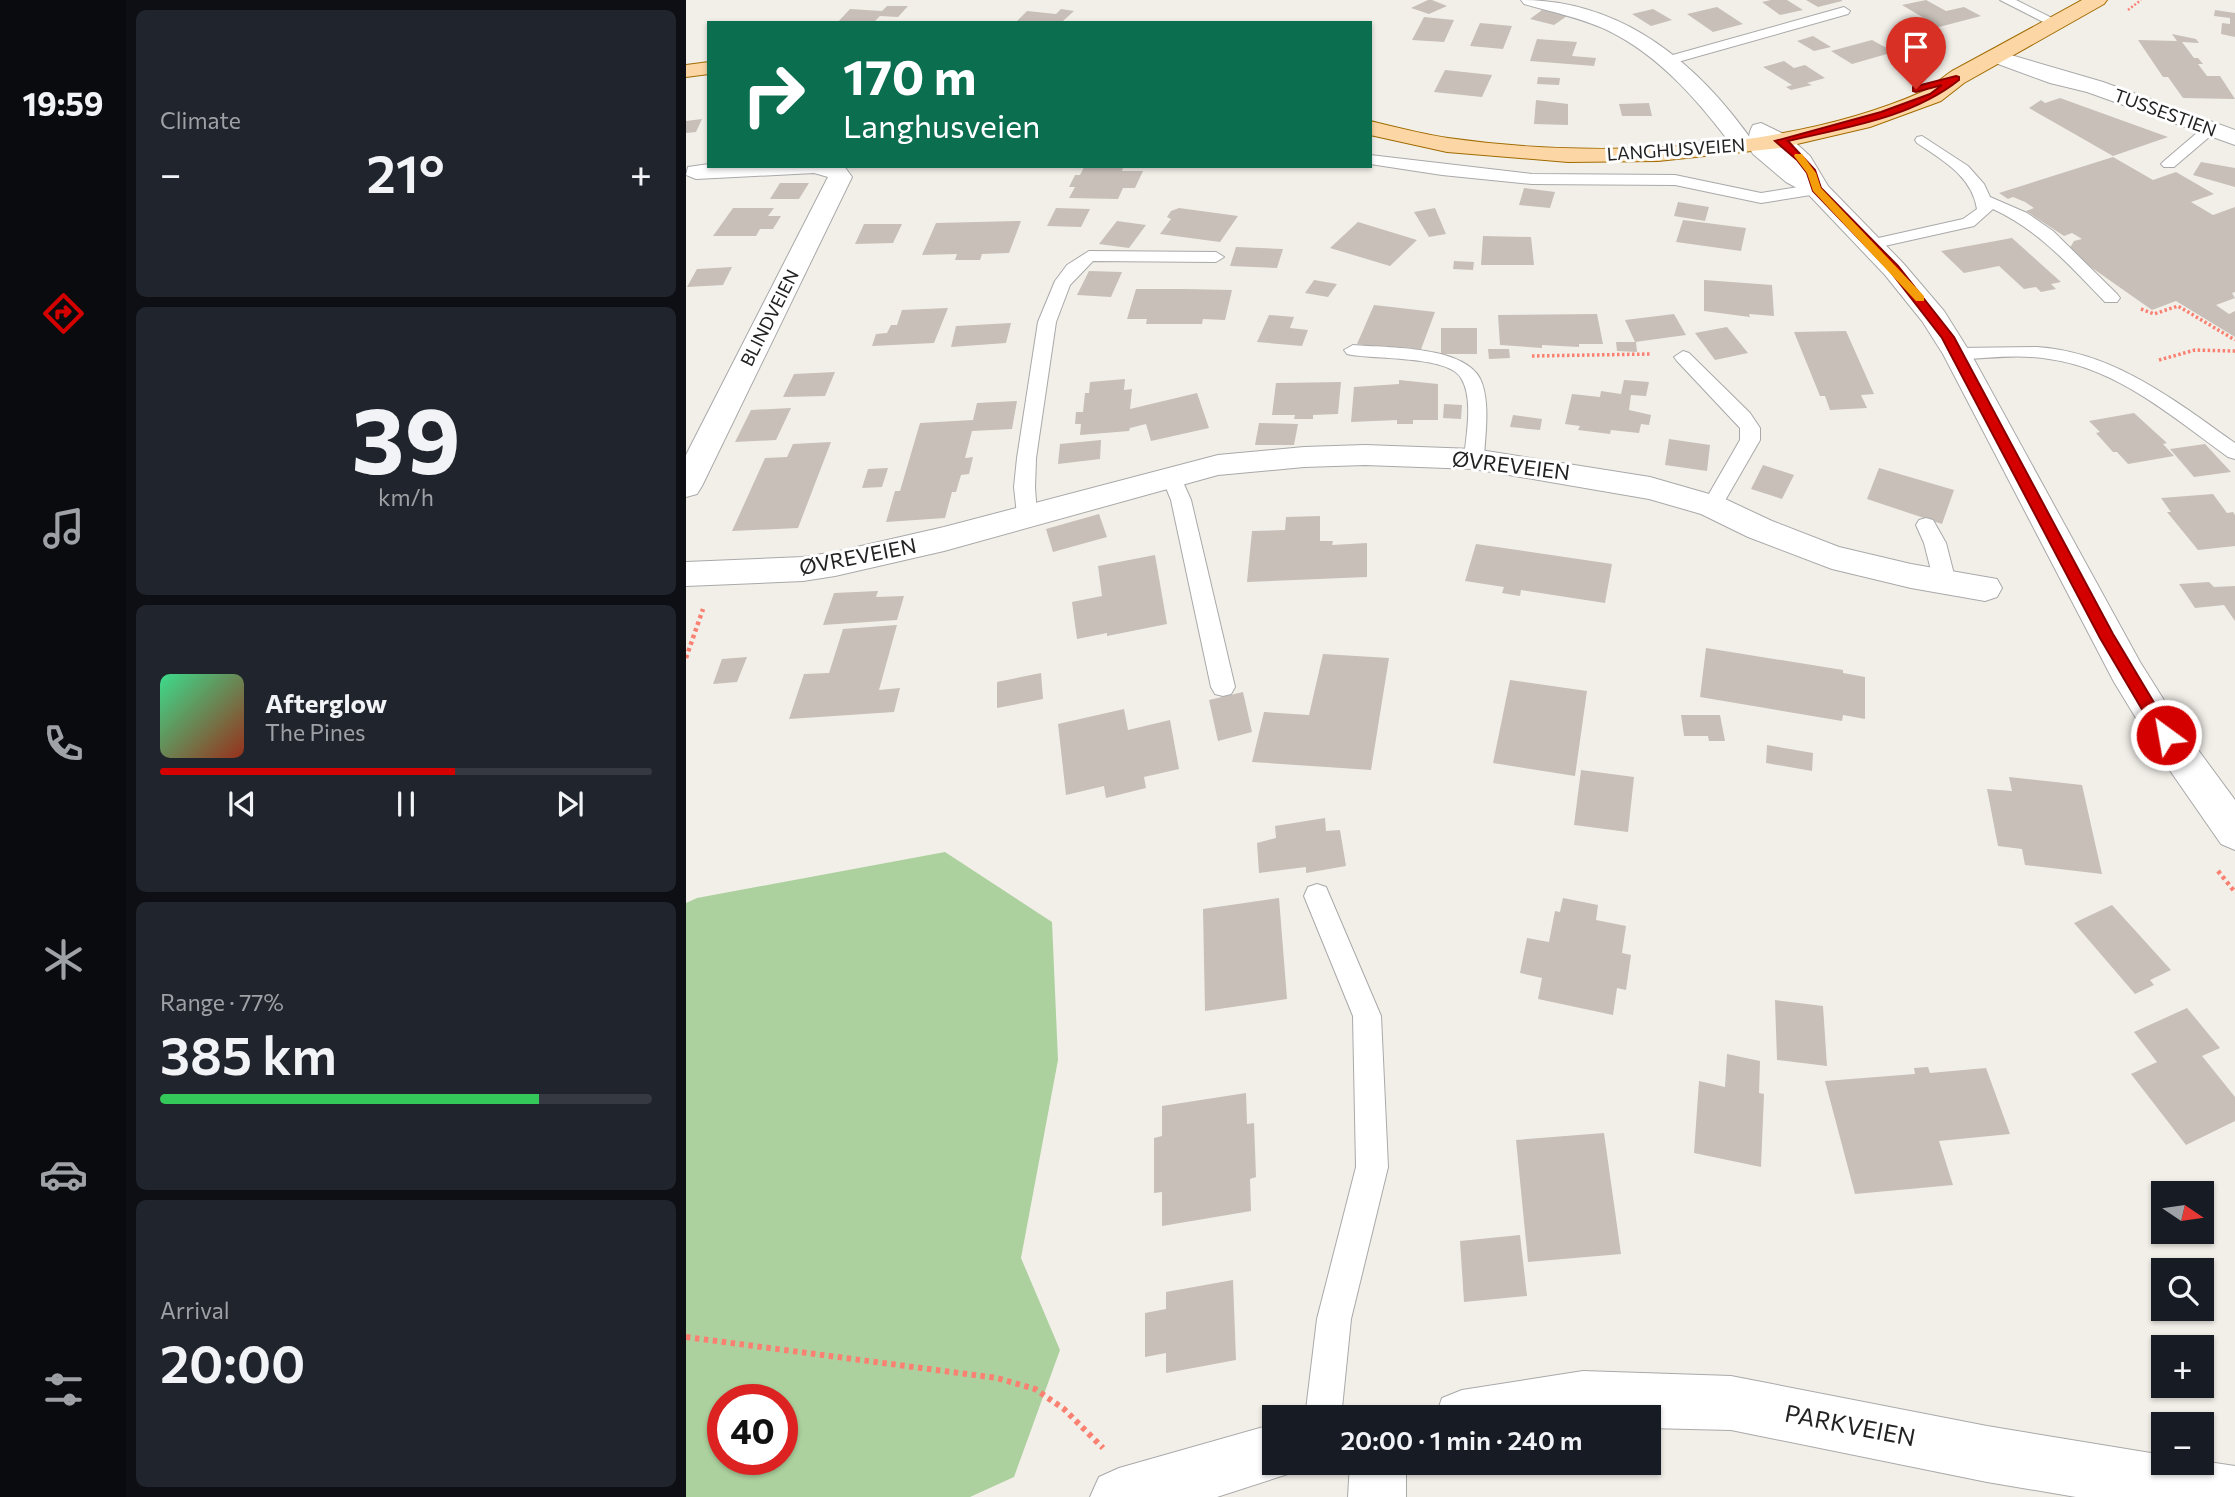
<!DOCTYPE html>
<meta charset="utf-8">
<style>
:root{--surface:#171b24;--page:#20242c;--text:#f1f3f6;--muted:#9ea1a6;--line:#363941;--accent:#d40000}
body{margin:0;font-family:Commissioner,sans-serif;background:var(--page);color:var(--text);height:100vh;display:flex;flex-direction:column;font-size:26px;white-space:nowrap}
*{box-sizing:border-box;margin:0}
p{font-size:23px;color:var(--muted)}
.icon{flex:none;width:38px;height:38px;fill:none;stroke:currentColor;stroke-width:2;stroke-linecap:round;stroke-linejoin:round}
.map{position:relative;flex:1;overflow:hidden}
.sheet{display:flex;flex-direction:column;gap:10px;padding:10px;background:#0d0f14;width:560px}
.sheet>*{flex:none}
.top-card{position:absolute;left:21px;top:21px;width:665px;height:147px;border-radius:0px;box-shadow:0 2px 5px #0004;background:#0b6e4f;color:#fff;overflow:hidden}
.needle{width:46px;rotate:103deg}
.buttons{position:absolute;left:1465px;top:1181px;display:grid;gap:14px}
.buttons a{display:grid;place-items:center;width:63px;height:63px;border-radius:0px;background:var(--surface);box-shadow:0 2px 5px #0004;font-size:35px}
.speed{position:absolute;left:21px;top:1384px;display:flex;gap:14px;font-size:35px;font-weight:700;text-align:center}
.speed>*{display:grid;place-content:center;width:91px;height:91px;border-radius:50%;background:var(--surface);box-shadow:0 2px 5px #0004;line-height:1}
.speed .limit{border:10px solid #d22;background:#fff;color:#111}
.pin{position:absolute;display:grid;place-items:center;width:60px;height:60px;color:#fff;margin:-72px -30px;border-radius:50% 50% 50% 0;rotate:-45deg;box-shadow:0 0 7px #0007}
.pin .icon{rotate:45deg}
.me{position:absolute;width:77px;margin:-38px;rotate:328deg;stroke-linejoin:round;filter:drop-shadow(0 0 5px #0008)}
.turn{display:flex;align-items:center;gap:24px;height:147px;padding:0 21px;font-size:32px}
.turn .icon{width:91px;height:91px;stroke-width:2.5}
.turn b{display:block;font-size:49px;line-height:60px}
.big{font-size:52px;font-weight:600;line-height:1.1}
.sheet .tile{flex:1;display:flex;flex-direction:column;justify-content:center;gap:10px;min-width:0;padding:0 24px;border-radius:10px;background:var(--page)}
.sheet .dial{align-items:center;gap:0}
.dial b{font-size:91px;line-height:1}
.song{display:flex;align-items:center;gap:21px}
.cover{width:84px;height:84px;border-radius:10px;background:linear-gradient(135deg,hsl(150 70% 55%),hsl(10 70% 35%))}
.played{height:7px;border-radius:4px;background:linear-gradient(90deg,var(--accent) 60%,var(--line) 60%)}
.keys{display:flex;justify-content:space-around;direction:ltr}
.heat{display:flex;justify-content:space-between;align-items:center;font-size:38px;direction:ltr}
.charge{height:10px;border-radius:5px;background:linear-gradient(90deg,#34c759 77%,var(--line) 0)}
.trip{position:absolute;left:576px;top:1405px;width:399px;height:70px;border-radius:0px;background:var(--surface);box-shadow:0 2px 5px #0004;font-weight:600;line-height:70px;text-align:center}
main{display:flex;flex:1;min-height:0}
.menu{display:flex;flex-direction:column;width:126px;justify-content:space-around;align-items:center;background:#090b0e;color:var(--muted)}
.menu .icon{width:49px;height:49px}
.menu .current{color:var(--accent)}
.menu b{font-size:32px;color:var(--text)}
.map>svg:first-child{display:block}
.forest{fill:#add19e;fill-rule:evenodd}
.building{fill:#c7bfb8}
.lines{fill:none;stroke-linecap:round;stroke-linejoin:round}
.service-casing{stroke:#a9a9a9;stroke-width:2}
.minor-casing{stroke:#a9a9a9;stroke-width:2}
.tertiary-casing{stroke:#a9a9a9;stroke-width:2}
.primary-casing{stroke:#a06b00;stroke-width:2}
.path-far3{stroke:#fa8072;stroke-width:2.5;stroke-dasharray:2 2;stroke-linecap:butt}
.path-far2{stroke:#fa8072;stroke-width:3.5;stroke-dasharray:2.5 2.5;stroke-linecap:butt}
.path-far1{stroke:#fa8072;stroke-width:4.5;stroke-dasharray:3.5 3.5;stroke-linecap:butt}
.path{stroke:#fa8072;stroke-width:6;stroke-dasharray:4.5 4.5;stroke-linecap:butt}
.service{fill:#fff;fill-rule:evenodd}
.minor{fill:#fff;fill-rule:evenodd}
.tertiary{fill:#fff;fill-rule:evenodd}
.primary{fill:#fcd6a4;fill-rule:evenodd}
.route{fill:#d40000;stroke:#8a0000;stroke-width:2}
.slow{fill:#f59e0b}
.labels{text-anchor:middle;stroke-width:6;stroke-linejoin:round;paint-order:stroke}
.far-street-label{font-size:18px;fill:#222;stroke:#fff}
.street-label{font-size:21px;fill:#222;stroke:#fff}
.near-street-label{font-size:24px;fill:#222;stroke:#fff}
</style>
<main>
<nav class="menu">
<b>19:59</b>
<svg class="icon current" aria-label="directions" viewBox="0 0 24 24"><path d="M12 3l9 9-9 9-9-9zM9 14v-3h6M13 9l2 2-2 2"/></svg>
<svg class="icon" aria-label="music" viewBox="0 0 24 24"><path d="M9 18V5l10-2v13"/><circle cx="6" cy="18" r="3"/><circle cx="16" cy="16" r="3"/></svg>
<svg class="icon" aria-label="phone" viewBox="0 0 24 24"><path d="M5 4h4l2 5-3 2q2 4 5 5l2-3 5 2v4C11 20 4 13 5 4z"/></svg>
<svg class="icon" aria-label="climate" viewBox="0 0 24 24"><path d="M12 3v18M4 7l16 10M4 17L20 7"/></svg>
<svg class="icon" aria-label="car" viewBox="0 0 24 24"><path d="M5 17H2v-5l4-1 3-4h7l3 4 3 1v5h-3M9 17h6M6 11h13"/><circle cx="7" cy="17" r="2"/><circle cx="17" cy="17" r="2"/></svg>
<svg class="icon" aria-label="filters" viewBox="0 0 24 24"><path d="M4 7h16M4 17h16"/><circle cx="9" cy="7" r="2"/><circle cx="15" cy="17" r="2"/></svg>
</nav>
<section class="sheet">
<div class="tile"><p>Climate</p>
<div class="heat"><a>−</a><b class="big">21°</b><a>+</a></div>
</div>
<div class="tile dial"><b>39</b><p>km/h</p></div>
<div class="tile">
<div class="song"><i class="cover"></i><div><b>Afterglow</b><p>The Pines</p></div></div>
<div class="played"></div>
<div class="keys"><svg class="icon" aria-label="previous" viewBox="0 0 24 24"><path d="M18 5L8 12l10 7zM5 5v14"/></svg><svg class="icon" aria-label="pause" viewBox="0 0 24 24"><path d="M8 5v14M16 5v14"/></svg><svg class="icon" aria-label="next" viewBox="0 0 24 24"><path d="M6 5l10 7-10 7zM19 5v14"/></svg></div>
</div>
<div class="tile"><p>Range · 77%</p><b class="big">385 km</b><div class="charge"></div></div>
<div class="tile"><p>Arrival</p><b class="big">20:00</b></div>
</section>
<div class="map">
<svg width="1549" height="1497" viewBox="0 0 1549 1497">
<rect width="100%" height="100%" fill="#f2efe9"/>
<!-- forest -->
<path class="forest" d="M259,852L366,922L372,1060L335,1258L374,1350L328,1477L284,1497H0V903L11,898ZM37,1400H96V1460H37Z"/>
<!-- building -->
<g class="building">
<path d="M742,0H746L761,6L743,14L725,8Z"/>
<path d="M1085,0H1101L1117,10L1094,15L1076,2Z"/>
<path d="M1120,0H1156V1L1132,7Z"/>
<path d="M1240,0L1260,11L1278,7L1295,16L1253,27L1216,5Z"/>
<path d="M201,6H222L212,17L194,16L187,23H151L164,9L196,11Z"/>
<path d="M1031,7L1057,24L1027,32L1001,14Z"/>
<path d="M375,9L388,11L377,21L329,23L341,11L370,14Z"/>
<path d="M967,9L986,20L965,26L946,14Z"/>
<path d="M856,10L881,16L868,25L844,19Z"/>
<path d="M1529,10L1549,13V37L1535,34L1536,23L1544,24V18L1528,16Z"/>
<path d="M738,17L768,20L758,42L726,40Z"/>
<path d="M794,23L826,26L817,49L784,46Z"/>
<path d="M1486,34L1510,39L1513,43L1496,42L1508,58H1512L1517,64H1512L1521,76H1534L1549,99L1497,98L1482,77H1477L1452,40L1491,41Z"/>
<path d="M1127,36L1145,47L1128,51L1111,41Z"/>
<path d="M851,39L891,42L886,56L910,58L908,66L844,61Z"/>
<path d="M1186,40L1208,52L1166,64L1145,51Z"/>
<path d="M1098,61L1108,68L1119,65L1139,78L1121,83L1126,85L1105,90L1100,87L1106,85L1077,67Z"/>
<path d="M759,70L806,75L796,97L748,92Z"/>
<path d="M852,77L874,78L873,85L851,84Z"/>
<path d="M1374,98L1482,137L1427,156L1343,108L1355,100L1359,103Z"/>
<path d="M850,100L882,104V125L848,124Z"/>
<path d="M963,103L966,116H936L933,104Z"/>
<path d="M16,119L10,132L0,133V121Z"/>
<path d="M1427,157L1467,180L1490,172L1528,194L1505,202L1527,215L1549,207V292L1546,293L1549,298L1530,305L1543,314L1549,311V337L1490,301L1466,310L1382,251L1388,241L1396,239L1386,233L1378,236L1340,211L1348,208L1339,202L1327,197L1322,199L1313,193Z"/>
<path d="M1515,162L1549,168V187L1507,175Z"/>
<path d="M398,167L437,168L436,171H457L449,188H437L432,199L383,198L389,187H383L389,175H394Z"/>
<path d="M94,183H123L113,199H84Z"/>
<path d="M838,188L869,192L864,208L833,205Z"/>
<path d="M992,202L1023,207L1019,221L988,216Z"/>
<path d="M47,208H88L82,216H95L87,229H74L70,236H27Z"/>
<path d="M370,208L404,209L395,227L361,226Z"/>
<path d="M493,208L552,216L534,242L474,234L485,219L481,217L485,211Z"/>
<path d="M749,208L760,234L743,237L728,212Z"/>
<path d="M997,220L1060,228L1055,251L990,242Z"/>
<path d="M335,221L323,253L296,254L294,260H269L271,254L236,255L250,223Z"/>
<path d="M431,221L460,225L443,248L413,244Z"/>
<path d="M672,222L731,240L704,266L644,248Z"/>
<path d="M178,224H216L207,243L169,244Z"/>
<path d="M797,236L845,237L848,265H795Z"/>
<path d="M1326,238L1375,282L1365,284L1370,289L1355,292L1350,287L1338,289L1313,266L1278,273L1255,251Z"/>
<path d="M550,247L597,249L591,268L544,266Z"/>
<path d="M768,261L788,262L787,270L767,269Z"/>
<path d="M46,267L37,285L1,287L11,269Z"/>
<path d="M403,271L436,272L425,297L391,295Z"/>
<path d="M628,280L651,284L642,297L619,293Z"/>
<path d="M1018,280L1086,285L1088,316L1063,314L1064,317L1018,311Z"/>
<path d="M450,289H498L546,290L539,320L517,319L516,324H460L461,319H441Z"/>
<path d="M688,305L749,312L734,352L671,344Z"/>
<path d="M262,308L248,343L186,346L190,334L201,333L205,325H211L216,310Z"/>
<path d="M911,314L917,344H893V347L856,345V348L814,345L812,315Z"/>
<path d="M988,314L1000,335L949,342L939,320Z"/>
<path d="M583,315L608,317L604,328L622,330L616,346L571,342Z"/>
<path d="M325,323L320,343L265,347L270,326Z"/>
<path d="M1041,327L1062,353L1029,360L1009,333Z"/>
<rect x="755" y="328" width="36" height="26"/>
<path d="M1160,331L1188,394L1175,395L1181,408L1144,410L1139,396H1134L1108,332Z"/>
<path d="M930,342H950L951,352L931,351Z"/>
<path d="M802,349H823L824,358L803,359Z"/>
<path d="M149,372L139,396L97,397L108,374Z"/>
<path d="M439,379L438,390L446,389L444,409L511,393L523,428L465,441L460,424L444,428L443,431L394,435L395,424H389L390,412H397L399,393H403L404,382Z"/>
<path d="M713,380L752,384V420H727V424H711V420L665,422L668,387L713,384Z"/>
<path d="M938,380L963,382L960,396L945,395L943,410L965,415L963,425L955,424L953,433L925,430L924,434L892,430L894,426L879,424L886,394L914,397L915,391L935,394Z"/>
<path d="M655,382L652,414L627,415V419H608L609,415H586L590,383Z"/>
<path d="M331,401L326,429L286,431L279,458L287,457L283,474L275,475L270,492H266L259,518L200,522L209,491H214L234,423L287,420L291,403Z"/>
<path d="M758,404L776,405L775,419L757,418Z"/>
<path d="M105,408L90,440L49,442L65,410Z"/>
<path d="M1448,413L1481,443L1477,444L1488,456L1442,464L1431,452H1427L1410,433L1414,432L1403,421Z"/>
<path d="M827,415L856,419L854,430L824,427Z"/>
<path d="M573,423L612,424L608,445H569Z"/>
<path d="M983,439L1024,445L1021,471L979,465Z"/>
<path d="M415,440L414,459L372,464L374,444Z"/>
<path d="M145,442L112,528L46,531L79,458L101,457L107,444Z"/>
<path d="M1519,444L1545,472L1508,477L1484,449Z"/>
<path d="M1077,465L1108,475L1096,499L1065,489Z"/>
<path d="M202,468L196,487L176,488L182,469Z"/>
<path d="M1193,468L1268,490L1256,524L1181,499Z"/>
<path d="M1527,494L1541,513L1547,512L1549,515V546L1512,550L1481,512H1485L1475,498Z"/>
<path d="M413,514L421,537L367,552L360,529Z"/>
<path d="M634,516V541H647L646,545L681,543V577L561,582L566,531L599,530L600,517Z"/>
<path d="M790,544L926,564L919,603L835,590L834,596L816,593L818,587L779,581Z"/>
<path d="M469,555L481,624L421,636V633L391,639L386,602L416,596L412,566Z"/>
<path d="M1523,582L1528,587L1549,586V621L1538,605L1509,608L1493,584Z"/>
<path d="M192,591L190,597L218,596L211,620L137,625L148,593Z"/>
<path d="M211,625L193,690L214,688L208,712L103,719L118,674L143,673L157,629Z"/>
<path d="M1020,648L1157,670V673L1179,677V719L1157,715L1156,721L1014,697Z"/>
<path d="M637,654L703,658L685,770L566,762L578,712L623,715Z"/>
<path d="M61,657L51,682L27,684L36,659Z"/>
<path d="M355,673L357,699L311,708V682Z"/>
<path d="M824,680L901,691L889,776L807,763Z"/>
<path d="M557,692L566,732L532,741L523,700Z"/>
<path d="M438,709L442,730L484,720L493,769L458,777L460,788L420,798L418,786L380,795L372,724Z"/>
<path d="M995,715H1034L1039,741H1023L1022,736H998Z"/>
<path d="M1081,745L1127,753L1126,771L1080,763Z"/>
<path d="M895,770L948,777L942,832L888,825Z"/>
<path d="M1323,777L1396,785L1416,874L1339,865L1336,849L1312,846L1301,789L1326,791Z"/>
<path d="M639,818L640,831L654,830L660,866L620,873V867L573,873L571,843L590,838L589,826Z"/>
<path d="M593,898L601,999L519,1011L517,909Z"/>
<path d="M877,898L912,905L910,920L940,926L936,953L945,955L940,990L931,988L927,1015L852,999L856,978L834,973L841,938L863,942L869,911L874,912Z"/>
<path d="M1426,905L1485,970L1464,980L1468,985L1449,994L1388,923Z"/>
<path d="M1089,1000L1137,1006L1141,1066L1091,1060Z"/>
<path d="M1501,1008L1534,1048L1516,1056L1549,1097V1121L1500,1145L1445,1074L1471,1062L1448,1032Z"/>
<path d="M1041,1054L1074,1061L1073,1093L1078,1094L1075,1167L1008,1153L1013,1081L1039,1087Z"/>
<path d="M1242,1067L1244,1073L1300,1068L1324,1134L1253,1141L1267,1185L1169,1194L1139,1081L1229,1074L1228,1068Z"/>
<path d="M560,1093L561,1124L568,1123L570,1177L564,1179L565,1211L476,1226V1192L468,1193V1138L476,1136V1106Z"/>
<path d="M918,1133L935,1254L842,1262L830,1140Z"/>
<path d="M834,1235L841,1296L778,1302L774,1241Z"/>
<path d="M547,1280L550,1360L480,1373V1353L459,1357V1313L480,1309V1292Z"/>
</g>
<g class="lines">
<!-- service casing -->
<g class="service-casing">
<g id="service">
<path d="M1314,0H1330L1378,24L1377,27H1367Z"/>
<path d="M1158,7L1164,11L1162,14L981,65L974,61L976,58Z"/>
<path d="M1524,125L1529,126L1531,129L1529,132L1488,167H1478L1475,164L1478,161L1519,126Z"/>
<path d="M1236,136L1282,166L1298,184L1304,197L1341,213L1367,231L1431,294L1434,298L1431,302H1419C1384,266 1353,230 1307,209L1288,226L1185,249L1179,247L1177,244L1179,241L1277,219L1291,209C1286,176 1256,160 1231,143L1229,140L1231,137Z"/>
<path d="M684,155L846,174L989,175L1075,193L1131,184L1139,189L1131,194L1075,203L989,185L846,184L756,175L684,164Z"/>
<path d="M403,251L530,252L538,257L530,262L407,261L384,285L370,322L350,458L349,487L351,515L348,520L341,522L334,520L331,515L328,487L331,458L352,322L369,281L381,265Z"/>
<path d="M667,345C701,348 783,345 796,383C804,407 799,435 798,459L795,464H781L778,459C780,436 788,399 775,378C762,355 686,360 661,354L658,350Z"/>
<path d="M1351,347C1428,352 1488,400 1549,443V459L1542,457C1488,418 1431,368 1363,359C1333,354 1301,358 1271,360L1262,354L1271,348Z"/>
<path d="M997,351L1003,353L1064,413L1074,428V440L1033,511H1019L1016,506L1054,440V428L991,361L988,357Z"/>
<path d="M486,471L493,473L505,500L549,687L545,694L537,696L529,694L525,687L485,500L476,478L479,473Z"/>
<path d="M1240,518L1247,520L1260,543L1270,582L1267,588L1259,590L1251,588L1248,582L1238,543L1230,525L1233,520Z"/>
<path d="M631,884L640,887L695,1016L702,1167L665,1319L655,1418H619L631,1319L670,1167L667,1016L618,896L622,887Z"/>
</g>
</g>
<!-- minor casing -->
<g class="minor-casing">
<g id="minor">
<path d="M835,0C938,0 1014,65 1070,146L1066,151H1050C1015,104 975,56 921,30C895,18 866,12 838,4Z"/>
<path d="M1311,51L1417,82L1549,130V145L1401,92L1364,83L1304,61L1300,57L1304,53Z"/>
<path d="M23,164V166H158L166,177L16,486L11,494L0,497V455L142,177L128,173L10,179L0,175L2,167Z"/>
<path d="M679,445L788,449L964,477L1037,498L1086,521L1153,547L1225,564L1311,579L1316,588L1311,597L1299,601L1225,588L1146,569L1062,537L1015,514L963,499L788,469L679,465L618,467L532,475L258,551L149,576L117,581L0,586V562L117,557L149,552L258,527L532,455L618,447Z"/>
<path d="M897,1371L1045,1376L1301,1426L1477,1455V1463H1516V1461L1549,1466V1497H1390L1301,1482L1045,1430L962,1428V1418H749L756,1398L776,1390Z"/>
<path d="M588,1424V1463H612L608,1472L531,1497H404L413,1477L433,1468Z"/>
<path d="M664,1463H720V1497H662Z"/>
</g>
</g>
<!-- tertiary casing -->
<g class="tertiary-casing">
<path id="tertiary" d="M1075,123L1102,136L1124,156L1142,186L1217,263L1258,311L1285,354L1454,662L1493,724L1549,800V850L1535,844L1467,746L1428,682L1257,354L1236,321L1199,275L1122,194L1100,182L1067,154C1061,146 1062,133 1067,125Z"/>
</g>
<!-- primary casing -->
<g class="primary-casing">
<g id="primary">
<path d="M1396,0H1421L1418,4L1278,83L1255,101L1184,127L1094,148L972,161L882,162L761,152L684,135V121C710,127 736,134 762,138C909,159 1099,152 1236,92C1247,88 1256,77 1266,71C1310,47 1353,24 1396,0Z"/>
<path d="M23,62V74L0,77V65Z"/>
</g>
</g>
<!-- path-far3 -->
<path class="path-far3" d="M1442,10L1455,0"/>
<!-- path-far2 -->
<g class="path-far2">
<path d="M1455,309L1468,314L1492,306L1549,340"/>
<path d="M846,356L964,354"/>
<path d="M1473,360L1509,350L1549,351"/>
</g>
<!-- path-far1 -->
<g class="path-far1">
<path d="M0,658L17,609"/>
<path d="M1532,871L1549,892"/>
</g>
<!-- path -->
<path class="path" d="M0,1337L311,1378L349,1389L378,1409L417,1448"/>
<!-- service -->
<use href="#service" class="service"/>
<!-- minor -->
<use href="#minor" class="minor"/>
<!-- tertiary -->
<use href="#tertiary" class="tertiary"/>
<!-- primary -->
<use href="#primary" class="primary"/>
</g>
<!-- route -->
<path class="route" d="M1270,76L1273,77V80C1225,118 1161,127 1102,141L1129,170L1135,188L1212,266L1268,337L1427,634L1485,731L1488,735L1485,740H1474L1414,638L1256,338L1204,271L1127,191L1121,173L1111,160L1089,141L1195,112L1244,94L1256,85L1230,92L1227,91V87Z"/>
<!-- slow -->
<path class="slow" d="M1109,154H1116L1130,173L1135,188L1238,296V301H1230L1127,191L1121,173L1108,156Z"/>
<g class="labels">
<!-- far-street labels -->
<g class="far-street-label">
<text transform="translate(1479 113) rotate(20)" y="6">TUSSESTIEN</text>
<text transform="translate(990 150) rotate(-4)" y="6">LANGHUSVEIEN</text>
<text transform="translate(84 318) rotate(-63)" y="6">BLINDVEIEN</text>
</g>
<!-- street labels -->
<g class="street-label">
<text transform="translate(825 466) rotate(7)" y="7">ØVREVEIEN</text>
<text transform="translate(172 557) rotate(-11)" y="7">ØVREVEIEN</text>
</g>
<!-- near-street labels -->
<g class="near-street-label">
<text transform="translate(1164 1426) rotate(11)" y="8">PARKVEIEN</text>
</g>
</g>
</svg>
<div class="buttons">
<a><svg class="needle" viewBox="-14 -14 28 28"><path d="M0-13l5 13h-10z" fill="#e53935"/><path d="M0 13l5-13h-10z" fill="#9ea1a6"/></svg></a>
<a><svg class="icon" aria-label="search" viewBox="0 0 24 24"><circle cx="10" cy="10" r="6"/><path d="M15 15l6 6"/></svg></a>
<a>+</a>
<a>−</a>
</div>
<div class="speed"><div class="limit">40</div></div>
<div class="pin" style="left:1230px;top:89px;background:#d93025"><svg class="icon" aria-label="arrive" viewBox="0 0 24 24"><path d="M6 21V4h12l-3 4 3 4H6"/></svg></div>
<svg class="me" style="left:1480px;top:735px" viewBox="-20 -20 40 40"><circle r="17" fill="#d40000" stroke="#fff" stroke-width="3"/><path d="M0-11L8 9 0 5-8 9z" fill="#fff"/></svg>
<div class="trip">20:00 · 1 min · 240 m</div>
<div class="top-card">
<div class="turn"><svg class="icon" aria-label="right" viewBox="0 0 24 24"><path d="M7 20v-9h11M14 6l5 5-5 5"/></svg><div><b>170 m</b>Langhusveien</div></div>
</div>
</div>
</main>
